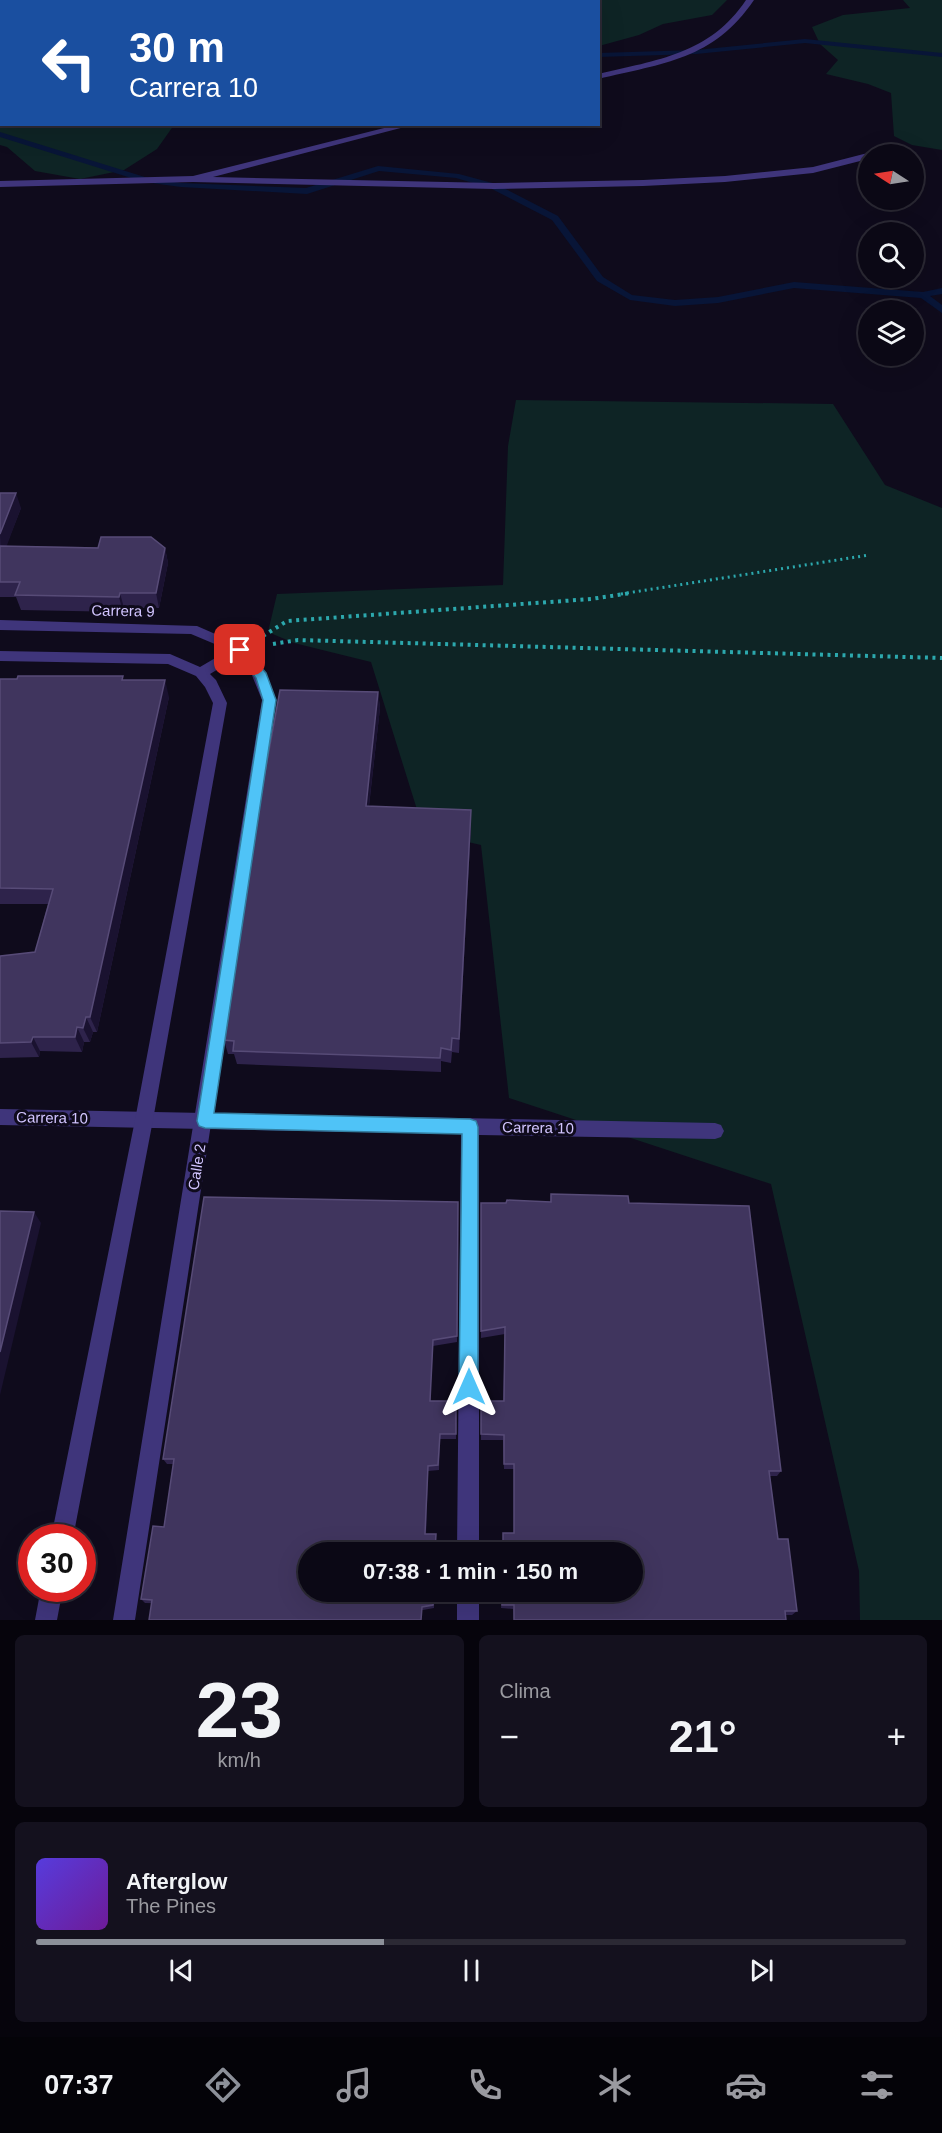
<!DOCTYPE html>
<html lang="es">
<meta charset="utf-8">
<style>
:root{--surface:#0b0815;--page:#14111e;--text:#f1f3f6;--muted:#9a9aa0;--line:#2b2934;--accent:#8c9099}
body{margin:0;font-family:Arial,sans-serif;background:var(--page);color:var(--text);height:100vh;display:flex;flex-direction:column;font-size:22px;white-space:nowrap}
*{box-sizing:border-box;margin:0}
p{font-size:20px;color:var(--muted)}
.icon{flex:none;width:33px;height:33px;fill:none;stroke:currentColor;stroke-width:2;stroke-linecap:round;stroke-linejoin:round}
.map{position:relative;height:1620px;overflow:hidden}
.sheet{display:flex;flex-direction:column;gap:15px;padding:15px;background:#06040c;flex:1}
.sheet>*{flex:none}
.guide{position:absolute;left:0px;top:0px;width:600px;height:126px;box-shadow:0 6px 24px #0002,0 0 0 2px var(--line);background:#1a4fa0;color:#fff;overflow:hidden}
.needle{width:39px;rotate:282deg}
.fabs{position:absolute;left:858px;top:144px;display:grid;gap:12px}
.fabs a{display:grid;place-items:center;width:66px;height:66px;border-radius:50%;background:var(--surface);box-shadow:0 6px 24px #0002,0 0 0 2px var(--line);font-size:30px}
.speed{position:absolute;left:18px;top:1524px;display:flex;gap:12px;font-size:30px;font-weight:700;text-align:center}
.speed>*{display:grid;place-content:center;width:78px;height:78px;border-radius:50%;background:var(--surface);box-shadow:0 6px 24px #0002,0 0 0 2px var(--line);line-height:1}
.speed .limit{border:9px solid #d22;background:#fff;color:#111}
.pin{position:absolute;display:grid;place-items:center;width:51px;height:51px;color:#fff;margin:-26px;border-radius:12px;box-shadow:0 3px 9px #0006}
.me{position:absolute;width:66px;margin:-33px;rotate:0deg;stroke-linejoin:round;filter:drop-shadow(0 0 4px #0008)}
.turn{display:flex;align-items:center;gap:21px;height:126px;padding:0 30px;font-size:27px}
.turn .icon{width:78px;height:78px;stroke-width:2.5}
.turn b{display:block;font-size:42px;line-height:51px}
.big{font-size:45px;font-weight:700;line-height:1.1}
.sheet .card{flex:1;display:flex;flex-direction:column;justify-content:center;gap:9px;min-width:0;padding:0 21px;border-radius:9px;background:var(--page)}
.sheet .dial{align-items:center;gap:0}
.dial b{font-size:78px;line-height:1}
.song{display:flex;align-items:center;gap:18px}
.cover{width:72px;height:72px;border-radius:9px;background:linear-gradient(135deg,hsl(250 70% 55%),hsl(280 70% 35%))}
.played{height:6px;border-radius:3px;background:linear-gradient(90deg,var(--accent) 40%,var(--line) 40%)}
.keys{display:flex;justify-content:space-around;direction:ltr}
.heat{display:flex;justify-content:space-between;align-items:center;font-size:33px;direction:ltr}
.sheet .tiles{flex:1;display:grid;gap:15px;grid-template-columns:1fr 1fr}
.card:last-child{grid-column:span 2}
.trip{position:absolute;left:298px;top:1542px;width:345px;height:60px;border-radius:30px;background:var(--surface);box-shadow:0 6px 24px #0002,0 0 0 2px var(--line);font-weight:700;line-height:60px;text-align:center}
.tab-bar{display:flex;height:96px;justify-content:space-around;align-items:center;background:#040308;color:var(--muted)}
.tab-bar .icon{width:42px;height:42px}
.tab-bar .active{color:var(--accent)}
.tab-bar b{font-size:27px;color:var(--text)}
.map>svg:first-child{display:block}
.green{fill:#0e2425}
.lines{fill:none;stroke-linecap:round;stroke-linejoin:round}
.stream{fill:#081537;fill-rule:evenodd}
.path-far1{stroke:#2ca8ad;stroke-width:3;stroke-dasharray:2 4;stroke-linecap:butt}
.path{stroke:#2ca8ad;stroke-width:4;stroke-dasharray:3 4.5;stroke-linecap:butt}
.minor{fill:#3f357b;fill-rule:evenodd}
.tertiary{fill:#3f357b;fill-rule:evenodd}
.wall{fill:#2e234b}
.shaded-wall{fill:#1a1230}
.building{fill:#40355e;stroke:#574b77;stroke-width:1.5}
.route{fill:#4fc3f7;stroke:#337fa1;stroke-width:1.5}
.labels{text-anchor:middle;stroke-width:6;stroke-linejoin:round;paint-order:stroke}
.street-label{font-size:15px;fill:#d2c5ff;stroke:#0f0b1c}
</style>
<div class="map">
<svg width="942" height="1620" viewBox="0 0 942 1620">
<rect width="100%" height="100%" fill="#0f0b1c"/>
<!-- green -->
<g class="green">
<path d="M0,0H727L712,15L663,24L639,35L599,46L598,2H2V124L174,125L157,149L124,170L80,179L35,171L7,147L0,145Z"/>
<path d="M903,0H942V150L912,145L894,136L891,93L868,84L826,74L838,60L820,44L812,27L843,15L910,8Z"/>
<path d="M516,400L833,404L885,485L942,508V1620H860L859,1571L771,1184L509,1098L481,845L424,832L371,662L294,643L268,632L277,594L503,585L508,446Z"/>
</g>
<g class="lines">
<!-- stream -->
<g class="stream">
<path d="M805,39L942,53V57L805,43L696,54L598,57V53L696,50Z"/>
<rect x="0" y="115" width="2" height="4"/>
<path d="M0,132L148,178L181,183L306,188L378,166L459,174L496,184L558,216L603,277L632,295L675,300L718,297L794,282L923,292L942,288V294L930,296L942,305V313L921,298L794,288L718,303L675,306L630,300L597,281L552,220L490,188L456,178L379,171L307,194L181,187L144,182L0,137Z"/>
</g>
<!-- path-far1 -->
<path class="path-far1" d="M621,594L869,555"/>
<!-- path -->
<g class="path">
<path d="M263,636L287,621L591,599L631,593"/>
<path d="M273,644L298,640L942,658"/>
</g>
<!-- minor -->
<g class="minor">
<path d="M746,0H754C713,60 664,63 598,79V74C657,60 710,54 746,0Z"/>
<path d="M400,124H416L213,177L494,183L643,180L725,176L813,167L891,147L895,150L883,154H868V159L813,173L725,182L643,186L494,189L193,182L0,187V181L193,176Z"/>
<path d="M0,1109L715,1123L721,1125L724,1131L721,1137L715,1139L479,1135V1552H457L461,1134L0,1125Z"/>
<rect x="457" y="1592" width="22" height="28"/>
</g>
<!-- tertiary -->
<g class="tertiary">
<path d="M0,620L197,626L245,647L262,668L276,700L135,1620H113L262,700L251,673L238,657L210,674L216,680L227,703L153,1120L73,1538H51L135,1120L213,703L205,687L196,676L168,664L0,661V651L170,654L200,667L229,650L191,634L0,630Z"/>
<path d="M41,1588H63L57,1620H35Z"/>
</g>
</g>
<!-- wall -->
<g class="wall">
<path d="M0,493L21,508L6,546L165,548L168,563L159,608H124L123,612L21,610L16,597H0Z"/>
<path d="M0,679L124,680L169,697L97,1032H93L90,1042H84L82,1052L40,1051L39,1057L0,1058V956L35,952L48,904H0Z"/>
<path d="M378,692L380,708L369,806L471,825L459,1053L452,1052L451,1063L441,1061V1072L237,1064L234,1054H228L221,1030Z"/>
<path d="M551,1194L629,1203L781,1471L777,1476H770L778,1539L797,1611L792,1615H786V1620H514L513,1609L501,1608L502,1592L514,1533V1469H504L503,1440H481V1401H503L505,1334L481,1338V1203H506L550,1202Z"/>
<path d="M458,1202L457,1342L433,1346L430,1401H456V1439H440L439,1470L428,1471L426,1534H436V1538L434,1608L423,1610L145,1603L141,1599L164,1527L173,1464H167L163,1459Z"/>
</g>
<!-- shaded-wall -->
<g class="shaded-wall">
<path d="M16,493L21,508L1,561L0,534Z"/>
<path d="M165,548L168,563L159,608L156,593Z"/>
<path d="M120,593L124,608L123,612L119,597Z"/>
<path d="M165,680L169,697L97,1032L90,1017Z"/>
<path d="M378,692L380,708L367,822L366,806Z"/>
<path d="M471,810V825L459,1053V1039Z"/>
<path d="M86,1017L93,1032L90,1042L83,1028Z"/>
<path d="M77,1027L84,1042L82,1052L75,1037Z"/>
<path d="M33,1037L40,1051L39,1057L31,1042Z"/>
<path d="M34,1212L41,1223L0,1395V1352Z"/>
<path d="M428,1466V1471L426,1538L425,1534Z"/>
</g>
<!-- building -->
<g class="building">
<path d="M0,493H16L0,534Z"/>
<path d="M101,537H151L165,548L156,593H120L119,597L15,595L20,582H0V546L98,548Z"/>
<path d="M18,676H123L122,680H165L90,1017H86L83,1028L77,1027L75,1037H33L31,1042L0,1043V956L35,952L53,889L0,888V679H17Z"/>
<path d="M280,690L378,692L366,806L471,810L459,1039L452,1038L451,1050L441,1048L440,1058L233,1051L234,1041L223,1040L226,1030H221L241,904Z"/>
<path d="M551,1194L628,1196L629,1203L749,1206L781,1471H769L778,1539H788L797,1611H785L786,1620H514V1605H502V1592H633V1552H503V1533H514V1464H504V1435L481,1434V1401H504L505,1327L481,1331V1203H506L507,1200L551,1202Z"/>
<path d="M204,1197L458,1202L457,1336L433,1340L430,1401H456V1434H440L438,1465L428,1466L425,1534H436L435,1552H309V1592H434L433,1605L422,1607L421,1620H149L152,1600L141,1599L153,1526L164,1527L174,1459H163Z"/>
<path d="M0,1211L34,1212L0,1352Z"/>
</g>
<!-- route -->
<path class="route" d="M240,646L244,647L266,673L276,700L214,1113L470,1119L476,1121L478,1127V1387L475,1393L469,1396L462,1393L459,1387L462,1134L205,1128L199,1126L197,1121L263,700L256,678L234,650Z"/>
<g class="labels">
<!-- street labels -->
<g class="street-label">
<text transform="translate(123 611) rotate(1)" y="5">Carrera 9</text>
<text transform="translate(52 1118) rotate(1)" y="5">Carrera 10</text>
<text transform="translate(538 1128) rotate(1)" y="5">Carrera 10</text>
<text transform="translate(197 1167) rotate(-81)" y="5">Calle 2</text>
</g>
</g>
</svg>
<div class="fabs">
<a><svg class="needle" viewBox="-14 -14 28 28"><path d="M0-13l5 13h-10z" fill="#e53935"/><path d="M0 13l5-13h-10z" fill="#9a9aa0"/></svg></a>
<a><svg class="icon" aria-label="search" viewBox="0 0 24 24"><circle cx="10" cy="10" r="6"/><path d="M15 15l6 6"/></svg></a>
<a><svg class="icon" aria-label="layers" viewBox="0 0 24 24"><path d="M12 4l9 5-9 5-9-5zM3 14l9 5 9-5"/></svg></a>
</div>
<div class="speed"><div class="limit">30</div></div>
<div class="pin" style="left:240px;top:650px;background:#d93025"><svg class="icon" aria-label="arrive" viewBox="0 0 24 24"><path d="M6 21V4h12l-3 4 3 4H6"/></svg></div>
<svg class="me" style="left:469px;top:1387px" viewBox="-20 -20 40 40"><path d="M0-17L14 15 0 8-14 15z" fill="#4fc3f7" stroke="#fff" stroke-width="4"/></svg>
<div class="trip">07:38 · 1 min · 150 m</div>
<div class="guide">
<div class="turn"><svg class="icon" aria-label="left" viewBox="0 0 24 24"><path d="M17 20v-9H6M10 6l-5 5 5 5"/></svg><div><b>30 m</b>Carrera 10</div></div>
</div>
</div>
<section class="sheet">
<div class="tiles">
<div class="card dial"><b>23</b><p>km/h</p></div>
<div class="card"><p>Clima</p>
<div class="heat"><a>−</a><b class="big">21°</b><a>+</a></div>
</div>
<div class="card">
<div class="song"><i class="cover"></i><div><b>Afterglow</b><p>The Pines</p></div></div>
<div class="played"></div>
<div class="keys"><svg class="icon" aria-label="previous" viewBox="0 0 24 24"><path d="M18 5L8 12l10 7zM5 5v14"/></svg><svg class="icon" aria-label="pause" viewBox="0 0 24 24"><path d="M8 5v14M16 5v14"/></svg><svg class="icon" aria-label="next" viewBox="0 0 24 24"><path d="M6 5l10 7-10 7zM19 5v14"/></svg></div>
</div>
</div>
</section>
<nav class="tab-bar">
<b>07:37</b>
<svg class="icon active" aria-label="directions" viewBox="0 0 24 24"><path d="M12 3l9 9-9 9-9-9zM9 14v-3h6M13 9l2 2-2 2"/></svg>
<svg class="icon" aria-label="music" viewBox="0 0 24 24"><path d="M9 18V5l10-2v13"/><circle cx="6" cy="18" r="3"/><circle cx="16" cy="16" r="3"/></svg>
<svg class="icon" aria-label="phone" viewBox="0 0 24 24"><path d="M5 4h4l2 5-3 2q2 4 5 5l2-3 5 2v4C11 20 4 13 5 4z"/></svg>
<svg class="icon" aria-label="climate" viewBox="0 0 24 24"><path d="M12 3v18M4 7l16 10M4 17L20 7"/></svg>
<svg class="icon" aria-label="car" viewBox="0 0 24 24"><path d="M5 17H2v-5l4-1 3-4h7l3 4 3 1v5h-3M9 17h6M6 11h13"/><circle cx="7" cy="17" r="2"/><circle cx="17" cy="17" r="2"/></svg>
<svg class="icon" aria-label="filters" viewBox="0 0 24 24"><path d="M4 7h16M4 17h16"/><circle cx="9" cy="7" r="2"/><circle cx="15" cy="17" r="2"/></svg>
</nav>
